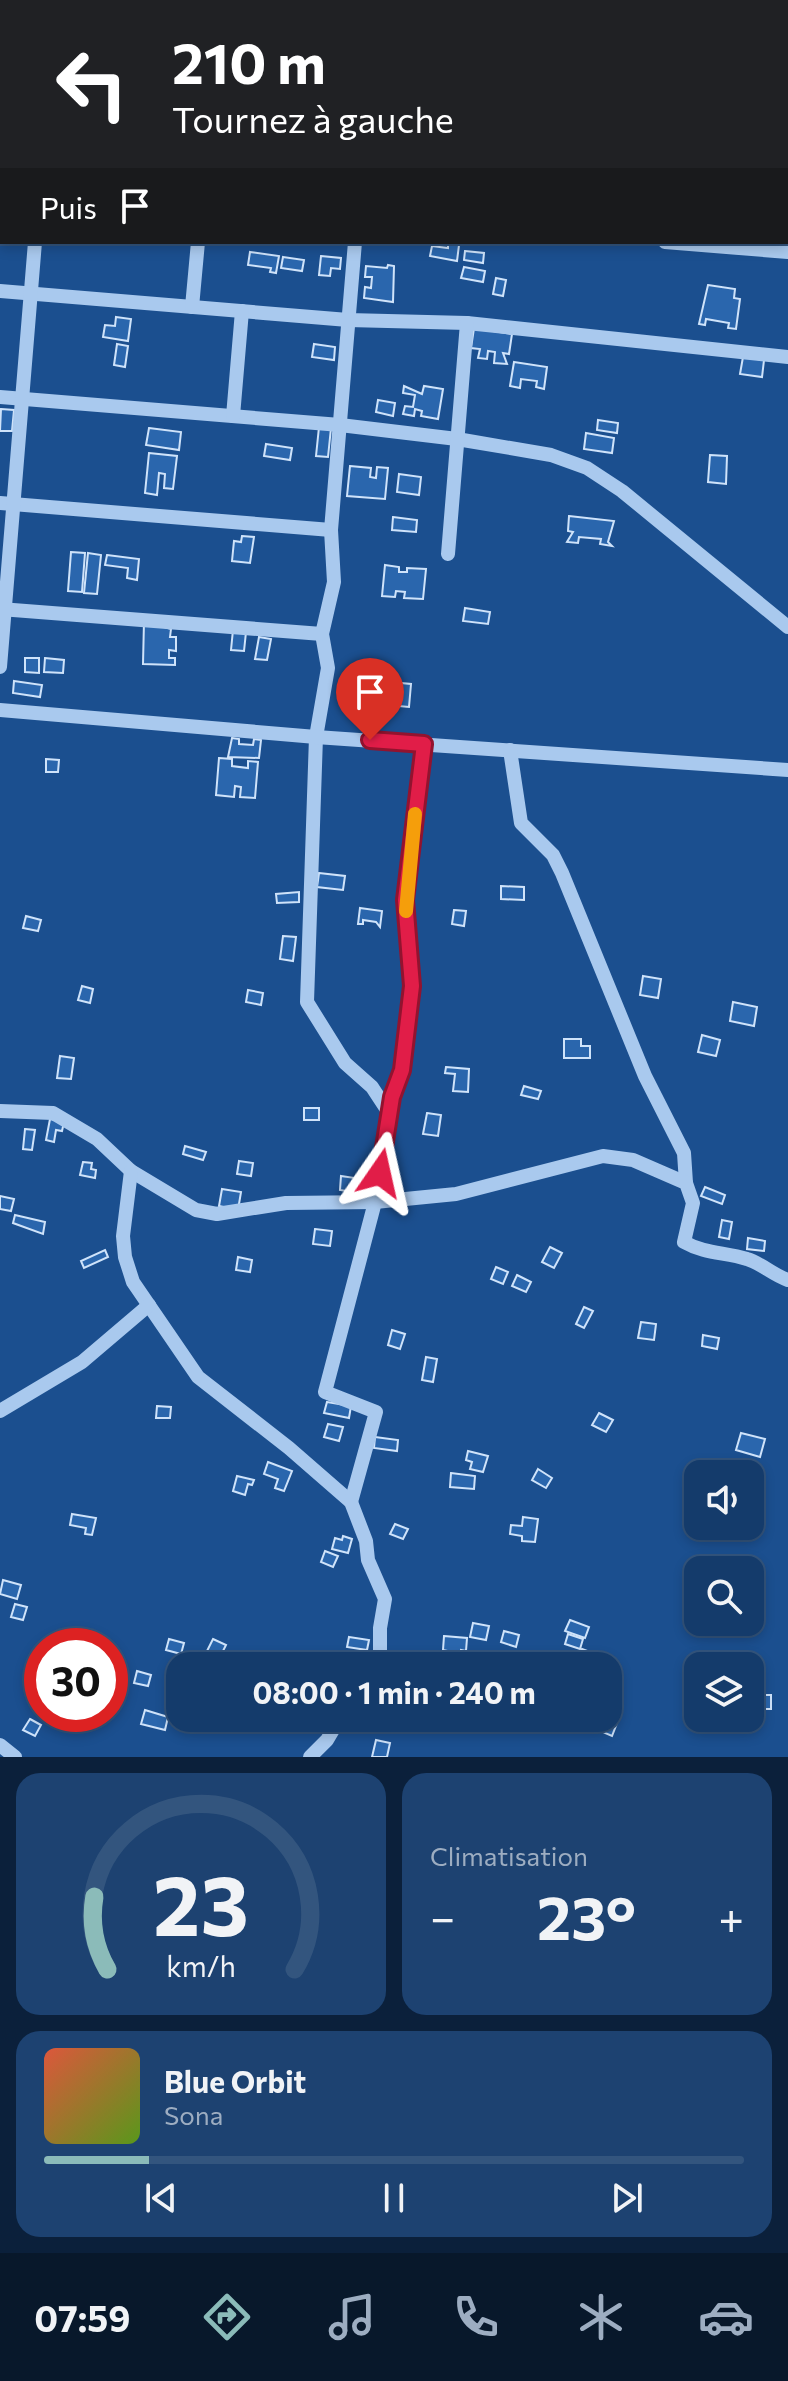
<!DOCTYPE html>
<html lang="fr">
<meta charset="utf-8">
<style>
:root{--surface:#143b6b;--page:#1d4271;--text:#f1f3f6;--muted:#9dadc1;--line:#33557e;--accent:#8bbbb9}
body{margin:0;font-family:Commissioner,sans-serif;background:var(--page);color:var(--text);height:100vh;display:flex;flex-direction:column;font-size:30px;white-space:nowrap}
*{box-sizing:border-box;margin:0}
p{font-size:26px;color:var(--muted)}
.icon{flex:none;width:44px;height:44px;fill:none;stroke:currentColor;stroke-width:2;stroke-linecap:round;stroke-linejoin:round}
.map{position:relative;height:1757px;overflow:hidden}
.side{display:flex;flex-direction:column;gap:16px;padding:16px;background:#0b203b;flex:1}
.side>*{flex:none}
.banner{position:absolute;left:0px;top:0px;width:788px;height:244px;box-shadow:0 4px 12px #0003,0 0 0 2px var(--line);background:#202124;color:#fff;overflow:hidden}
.buttons{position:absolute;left:684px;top:1460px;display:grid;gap:16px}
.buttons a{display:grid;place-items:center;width:80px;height:80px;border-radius:16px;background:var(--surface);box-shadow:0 4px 12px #0003,0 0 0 2px var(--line);font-size:40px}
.speed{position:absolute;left:24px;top:1628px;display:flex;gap:16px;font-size:40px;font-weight:700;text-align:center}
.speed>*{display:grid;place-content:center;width:104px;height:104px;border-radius:50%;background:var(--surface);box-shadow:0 4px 12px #0003,0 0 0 2px var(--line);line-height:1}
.speed .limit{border:12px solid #d22;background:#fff;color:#111}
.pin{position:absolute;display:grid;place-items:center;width:68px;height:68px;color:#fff;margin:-82px -34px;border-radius:50% 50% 50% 0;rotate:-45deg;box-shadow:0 0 8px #0007}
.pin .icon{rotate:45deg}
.me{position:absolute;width:88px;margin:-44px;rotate:11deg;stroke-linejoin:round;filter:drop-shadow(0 0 6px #0008)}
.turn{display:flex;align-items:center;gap:28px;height:168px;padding:0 40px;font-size:36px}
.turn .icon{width:104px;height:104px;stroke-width:2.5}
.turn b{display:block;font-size:56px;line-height:68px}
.then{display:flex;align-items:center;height:76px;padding:0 40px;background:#0003;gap:16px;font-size:30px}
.big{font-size:60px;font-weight:700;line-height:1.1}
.side .tile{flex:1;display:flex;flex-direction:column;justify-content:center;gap:12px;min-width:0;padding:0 28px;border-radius:24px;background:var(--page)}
.side .dial{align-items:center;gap:0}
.dial svg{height:208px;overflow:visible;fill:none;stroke:var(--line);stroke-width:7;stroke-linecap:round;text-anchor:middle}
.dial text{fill:var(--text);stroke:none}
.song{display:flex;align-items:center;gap:24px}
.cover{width:96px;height:96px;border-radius:12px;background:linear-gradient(135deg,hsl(10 70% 55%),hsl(90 70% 35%))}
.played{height:8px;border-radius:4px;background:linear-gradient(90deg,var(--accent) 15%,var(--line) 15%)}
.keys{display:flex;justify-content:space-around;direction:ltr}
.heat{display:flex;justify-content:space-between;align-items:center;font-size:44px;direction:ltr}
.side .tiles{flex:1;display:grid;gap:16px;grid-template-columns:1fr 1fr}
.tile:last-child{grid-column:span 2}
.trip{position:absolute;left:166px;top:1652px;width:456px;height:80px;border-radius:24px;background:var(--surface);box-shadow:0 4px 12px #0003,0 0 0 2px var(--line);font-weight:700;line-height:80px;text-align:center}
.dock{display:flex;height:128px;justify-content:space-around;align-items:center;background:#08182b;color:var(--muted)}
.dock .icon{width:56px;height:56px}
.dock .selected{color:var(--accent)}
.dock b{font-size:36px;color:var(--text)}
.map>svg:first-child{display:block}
.building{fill:#2a66ad;stroke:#cfe3fa;stroke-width:2}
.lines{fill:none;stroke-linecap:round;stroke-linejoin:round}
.minor{stroke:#a9c9ee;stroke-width:14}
.route-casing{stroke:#92132f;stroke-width:20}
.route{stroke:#e11d48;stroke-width:14}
.slow{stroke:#f59e0b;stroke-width:14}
</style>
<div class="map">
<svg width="788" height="1757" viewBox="0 0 788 1757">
<rect width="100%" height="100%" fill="#1b4f8f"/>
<!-- building -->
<g class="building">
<path d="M448,243L459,245L457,261L430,256L432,246L448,248Z"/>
<path d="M465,251L484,253L483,263L464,260Z"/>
<path d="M250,252L279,256L276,273L270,272L271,268L248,265Z"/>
<path d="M321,256L341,258L340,269L331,268L330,276L319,275Z"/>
<path d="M283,257L304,260L302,271L281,268Z"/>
<path d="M388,265L394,266L393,302L364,298L365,287L371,288L372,277H365L366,266L387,268Z"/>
<path d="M464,267L485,271L483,282L461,278Z"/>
<path d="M496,278L506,280L503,296L493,294Z"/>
<path d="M708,285L735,289L734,298L740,299L736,329L728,328L729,323L706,319L705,325L699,324Z"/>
<path d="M116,317L131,319L128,341L103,337L105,325L115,326Z"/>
<path d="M474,328L512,334L509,354L503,353L507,364L494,363L495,352L488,351L487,359L478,358L480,349L471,348Z"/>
<path d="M117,344L128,346L125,367L114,365Z"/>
<path d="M314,344L335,347L334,360L312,357Z"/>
<path d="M743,357L764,360L762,377L740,374Z"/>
<path d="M514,362L547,367L544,389L536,387L537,381L521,379L520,388L510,386Z"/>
<path d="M404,386L422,394L424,386L443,389L438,419L421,416L422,411L415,409L414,416L403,414L405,406L413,407L415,395L403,393Z"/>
<path d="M378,400L395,403L393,416L376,412Z"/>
<path d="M1,409L14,410L12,431H0Z"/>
<path d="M598,420L618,423L617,433L597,430Z"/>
<path d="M319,427L331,428L328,457L316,456Z"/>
<path d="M149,428L181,432L179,450L146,445Z"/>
<path d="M586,433L614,438L612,453L584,449Z"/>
<path d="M266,444L292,448L290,460L264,456Z"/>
<path d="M149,453L177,456L173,489L164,488L165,474L159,473L157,495L145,493Z"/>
<path d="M710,455L727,456L726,484L708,482Z"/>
<path d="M350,466L371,468L370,477L376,478L377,467L388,468L385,499L347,496Z"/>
<path d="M399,474L421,477L419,495L397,492Z"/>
<path d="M569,516L614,521L608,542L612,546L600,544L601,539L579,537L578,543L567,542L573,532L568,531Z"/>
<path d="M393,517L417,520L416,532L392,530Z"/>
<path d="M242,536L254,537L250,563L232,561L234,541L241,542Z"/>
<path d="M71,552L85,553L82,592L68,591Z"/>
<path d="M88,553L101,555L97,594L84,593Z"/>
<path d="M107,555L139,559L137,580L127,578L128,568L105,565Z"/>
<path d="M385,565L399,567V572H407V568L426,569L423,599L404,598L405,592L396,591L395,597L382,596Z"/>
<path d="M465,608L490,612L488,624L463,621Z"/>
<path d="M144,621L171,629L170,637H176V651L169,650V658H175V665L143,664Z"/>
<path d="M233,630L246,632L244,651L231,650Z"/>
<path d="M259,637L271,639L267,660L255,659Z"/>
<path d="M25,658H39V673L25,672Z"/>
<path d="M45,658L64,660L63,673L44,672Z"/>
<path d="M14,681L42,685L40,697L13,693Z"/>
<path d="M390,682L411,684L409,707L388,705Z"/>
<path d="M232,738L239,739V744L253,745L254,739L261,740L259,758L228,757Z"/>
<path d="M219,758L232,759V766L248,768V761L258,762L255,798L240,797L241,787L235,786L234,797L216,795Z"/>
<path d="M46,759L59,760L58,772H46Z"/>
<path d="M319,873L345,876L343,890L317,887Z"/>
<path d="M501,886L524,887V900L501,899Z"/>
<path d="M299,892V902L277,903L276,894Z"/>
<path d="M360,908L382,911L380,927L376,922L363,920V924H358Z"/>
<path d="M454,910L466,911L464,926L452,924Z"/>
<path d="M26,916L41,920L38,931L23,928Z"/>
<path d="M283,936L296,937L293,961L280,959Z"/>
<path d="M643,976L661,979L658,998L640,995Z"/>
<path d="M82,986L93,989L90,1003L78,1000Z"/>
<path d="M248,990L263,993L261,1005L246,1002Z"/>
<path d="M733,1002L757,1007L754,1026L730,1021Z"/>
<path d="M702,1035L720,1040L716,1056L698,1052Z"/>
<path d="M564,1039H581V1046H590V1058H564Z"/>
<path d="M60,1056L74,1058L71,1079L57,1078Z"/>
<path d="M446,1067L469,1069L468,1092L453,1091L455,1074L445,1073Z"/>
<path d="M524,1086L541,1091L538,1099L521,1095Z"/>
<rect x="304" y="1108" width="15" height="12"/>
<path d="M427,1113L441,1115L438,1136L423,1134Z"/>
<path d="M50,1119L64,1122L62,1131L56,1130L54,1142L46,1140Z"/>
<path d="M25,1129L35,1130L32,1150L23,1149Z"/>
<path d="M185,1146L206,1152L203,1160L183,1154Z"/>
<path d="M239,1161L253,1163L251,1176L237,1174Z"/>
<path d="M83,1162L92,1163L91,1169L96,1170L95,1178L80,1175Z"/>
<path d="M341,1176L355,1178L353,1192L340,1190Z"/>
<path d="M705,1187L725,1195L722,1204L701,1196Z"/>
<path d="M222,1189L241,1192L238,1210L219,1206Z"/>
<path d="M0,1196L14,1199L11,1211L0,1209Z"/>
<path d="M15,1215L45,1222L43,1234L13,1223Z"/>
<path d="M722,1220L732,1222L729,1239L719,1237Z"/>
<path d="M315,1229L332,1231L330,1246L313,1244Z"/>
<path d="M748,1238L765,1241L764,1251L747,1249Z"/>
<path d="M550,1247L562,1253L554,1268L542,1262Z"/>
<path d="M105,1250L108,1257L84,1268L81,1261Z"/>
<path d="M238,1257L252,1260L250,1272L236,1270Z"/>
<path d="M496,1267L508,1272L503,1284L491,1279Z"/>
<path d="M517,1275L531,1282L526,1292L512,1286Z"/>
<path d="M584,1307L593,1311L584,1328L576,1324Z"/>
<path d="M641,1322L656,1324L654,1340L638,1338Z"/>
<path d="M392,1330L405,1334L400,1349L388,1345Z"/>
<path d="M703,1335L719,1338L717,1349L702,1346Z"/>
<path d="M426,1357L437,1359L433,1382L422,1380Z"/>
<path d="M327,1402L351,1406L349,1418L324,1413Z"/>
<path d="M157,1406L171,1407L170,1418H156Z"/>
<path d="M599,1413L613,1420L606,1432L592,1425Z"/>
<path d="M328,1424L343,1427L339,1441L324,1437Z"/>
<path d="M741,1433L765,1439L760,1457L736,1450Z"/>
<path d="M375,1437L398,1440L397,1451L374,1448Z"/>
<path d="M468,1451L488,1456L483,1472L470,1469L472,1462L466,1460Z"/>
<path d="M268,1462L292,1471L284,1491L275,1488L278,1479L264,1474Z"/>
<path d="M538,1469L552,1478L546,1488L532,1480Z"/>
<path d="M451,1473L475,1476L474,1489L450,1487Z"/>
<path d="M237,1476L254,1480L252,1485L248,1484L245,1495L233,1491Z"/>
<path d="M72,1514L96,1518L92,1535L85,1534L86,1528L70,1525Z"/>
<path d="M523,1517L538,1519L535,1542L522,1541V1536L510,1534L511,1525L522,1526Z"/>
<path d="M395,1524L408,1529L403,1539L390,1534Z"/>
<path d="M343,1536L352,1539L348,1553L332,1549L335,1538L342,1540Z"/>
<path d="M325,1551L338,1556L333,1567L321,1562Z"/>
<path d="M3,1580L21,1585L17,1599L0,1594Z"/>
<path d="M15,1604L27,1607L23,1620L11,1617Z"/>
<path d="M570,1620L589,1627L585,1638L565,1631Z"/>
<path d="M473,1623L489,1626L486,1640L470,1637Z"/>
<path d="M504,1631L519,1635L516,1647L501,1642Z"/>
<path d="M568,1634L583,1639L580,1649L565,1644Z"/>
<path d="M444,1636L467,1638L466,1651L461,1650L460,1660L448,1659V1651L443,1650Z"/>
<path d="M349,1637L369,1640L367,1650L347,1647Z"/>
<path d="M169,1639L184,1643L181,1654L166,1650Z"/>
<path d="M213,1639L226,1645L220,1657L207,1651Z"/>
<path d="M582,1649L593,1653L589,1665L577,1661Z"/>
<path d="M137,1671L151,1675L148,1686L134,1683Z"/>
<rect x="756" y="1695" width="15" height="14"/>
<path d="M145,1710L168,1717L165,1730L141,1724Z"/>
<path d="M602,1718L617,1723L612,1736L598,1730Z"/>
<path d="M30,1719L41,1725L35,1736L23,1730Z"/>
<path d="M376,1740L390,1743L387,1757H372Z"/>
</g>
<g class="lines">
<!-- minor -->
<g class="minor">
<path d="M701,0L725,2"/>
<path d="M55,2V0"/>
<path d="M375,2V0"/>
<path d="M786,7H788"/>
<path d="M0,56H2"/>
<path d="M786,122H788"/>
<path d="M0,186H2"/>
<path d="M355,242L331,530L334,582L322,634L328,668L316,737L307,1002L345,1063L372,1087L391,1116"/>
<path d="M665,242L788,252"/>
<path d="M0,291L348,320L467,323L788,357"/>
<path d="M192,307L198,242"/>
<path d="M0,397L340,425L457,439L551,455L587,468L622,491L788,627"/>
<path d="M233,416L242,311"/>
<path d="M0,503L331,530"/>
<path d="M448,554L467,323"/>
<path d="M0,609L322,634"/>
<path d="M0,667L35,242"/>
<path d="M0,710L316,737L788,770"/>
<path d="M510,750L521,823L553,855L562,873L645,1076L684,1153L686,1183"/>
<path d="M0,1111L53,1113L97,1139L131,1171L196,1210L217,1214L286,1203L375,1202L456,1194L603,1156L633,1160L686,1183L693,1203L684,1242C705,1254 725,1252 747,1259C761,1263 773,1275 788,1280"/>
<path d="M131,1171L123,1236L125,1257L133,1282L198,1377L289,1448L351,1502L366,1541L368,1560L385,1599L380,1628V1666"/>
<path d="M0,1411L82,1362L149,1305"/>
<path d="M351,1502L376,1412L325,1392L375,1202L392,1097L402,1070L412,986L405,900L424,744"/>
<path d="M0,1745L15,1757"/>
<path d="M310,1757L327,1740L340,1718"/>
</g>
</g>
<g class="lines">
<!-- route casing -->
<g class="route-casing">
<path id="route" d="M370,740L424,744L405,900L412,986L402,1070L392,1097L380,1173"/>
</g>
<!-- route -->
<use href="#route" class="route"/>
<!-- slow -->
<path class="slow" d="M406,911L415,814"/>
</g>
</svg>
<div class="buttons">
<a><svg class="icon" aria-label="sound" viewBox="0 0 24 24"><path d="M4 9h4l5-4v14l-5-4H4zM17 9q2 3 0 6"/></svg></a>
<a><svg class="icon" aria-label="search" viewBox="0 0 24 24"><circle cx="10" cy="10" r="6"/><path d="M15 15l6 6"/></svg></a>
<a><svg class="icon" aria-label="layers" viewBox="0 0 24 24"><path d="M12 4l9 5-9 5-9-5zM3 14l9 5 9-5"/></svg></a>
</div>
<div class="speed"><div class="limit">30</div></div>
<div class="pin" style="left:370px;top:740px;background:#d93025"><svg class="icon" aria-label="arrive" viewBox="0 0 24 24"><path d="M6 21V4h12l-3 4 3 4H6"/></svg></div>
<svg class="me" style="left:380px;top:1173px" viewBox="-20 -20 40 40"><path d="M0-17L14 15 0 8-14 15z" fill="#e11d48" stroke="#fff" stroke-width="4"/></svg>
<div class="trip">08:00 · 1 min · 240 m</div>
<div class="banner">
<div class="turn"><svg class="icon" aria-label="left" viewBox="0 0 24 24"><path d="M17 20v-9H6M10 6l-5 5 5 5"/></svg><div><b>210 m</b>Tournez à gauche</div></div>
<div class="then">Puis<svg class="icon" aria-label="arrive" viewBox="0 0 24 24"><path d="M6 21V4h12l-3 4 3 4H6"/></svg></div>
</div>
</div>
<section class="side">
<div class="tiles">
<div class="tile dial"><svg viewBox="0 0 100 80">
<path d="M14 69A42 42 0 1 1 86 69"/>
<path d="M14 69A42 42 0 0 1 9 41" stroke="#8bbbb9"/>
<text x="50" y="56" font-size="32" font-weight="700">23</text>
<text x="50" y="72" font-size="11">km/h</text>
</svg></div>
<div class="tile"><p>Climatisation</p>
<div class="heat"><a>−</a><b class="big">23°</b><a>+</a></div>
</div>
<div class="tile">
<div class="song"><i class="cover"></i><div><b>Blue Orbit</b><p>Sona</p></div></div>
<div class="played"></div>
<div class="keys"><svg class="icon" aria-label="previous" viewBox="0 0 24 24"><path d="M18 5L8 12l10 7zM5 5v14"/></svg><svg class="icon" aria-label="pause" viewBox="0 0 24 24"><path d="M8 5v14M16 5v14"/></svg><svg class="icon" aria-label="next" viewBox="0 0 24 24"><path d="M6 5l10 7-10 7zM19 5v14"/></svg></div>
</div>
</div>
</section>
<nav class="dock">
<b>07:59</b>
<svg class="icon selected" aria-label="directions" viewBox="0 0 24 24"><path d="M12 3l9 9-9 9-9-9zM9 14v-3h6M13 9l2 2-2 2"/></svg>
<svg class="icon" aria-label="music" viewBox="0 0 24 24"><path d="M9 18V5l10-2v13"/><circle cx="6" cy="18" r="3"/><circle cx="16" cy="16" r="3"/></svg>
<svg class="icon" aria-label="phone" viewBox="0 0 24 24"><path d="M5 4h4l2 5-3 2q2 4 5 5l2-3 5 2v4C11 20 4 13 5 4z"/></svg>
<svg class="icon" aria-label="climate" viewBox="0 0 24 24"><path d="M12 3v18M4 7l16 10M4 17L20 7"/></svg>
<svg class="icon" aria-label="car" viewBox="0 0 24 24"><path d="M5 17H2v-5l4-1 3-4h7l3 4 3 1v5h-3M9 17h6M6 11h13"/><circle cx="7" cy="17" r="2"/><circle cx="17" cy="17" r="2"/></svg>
</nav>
